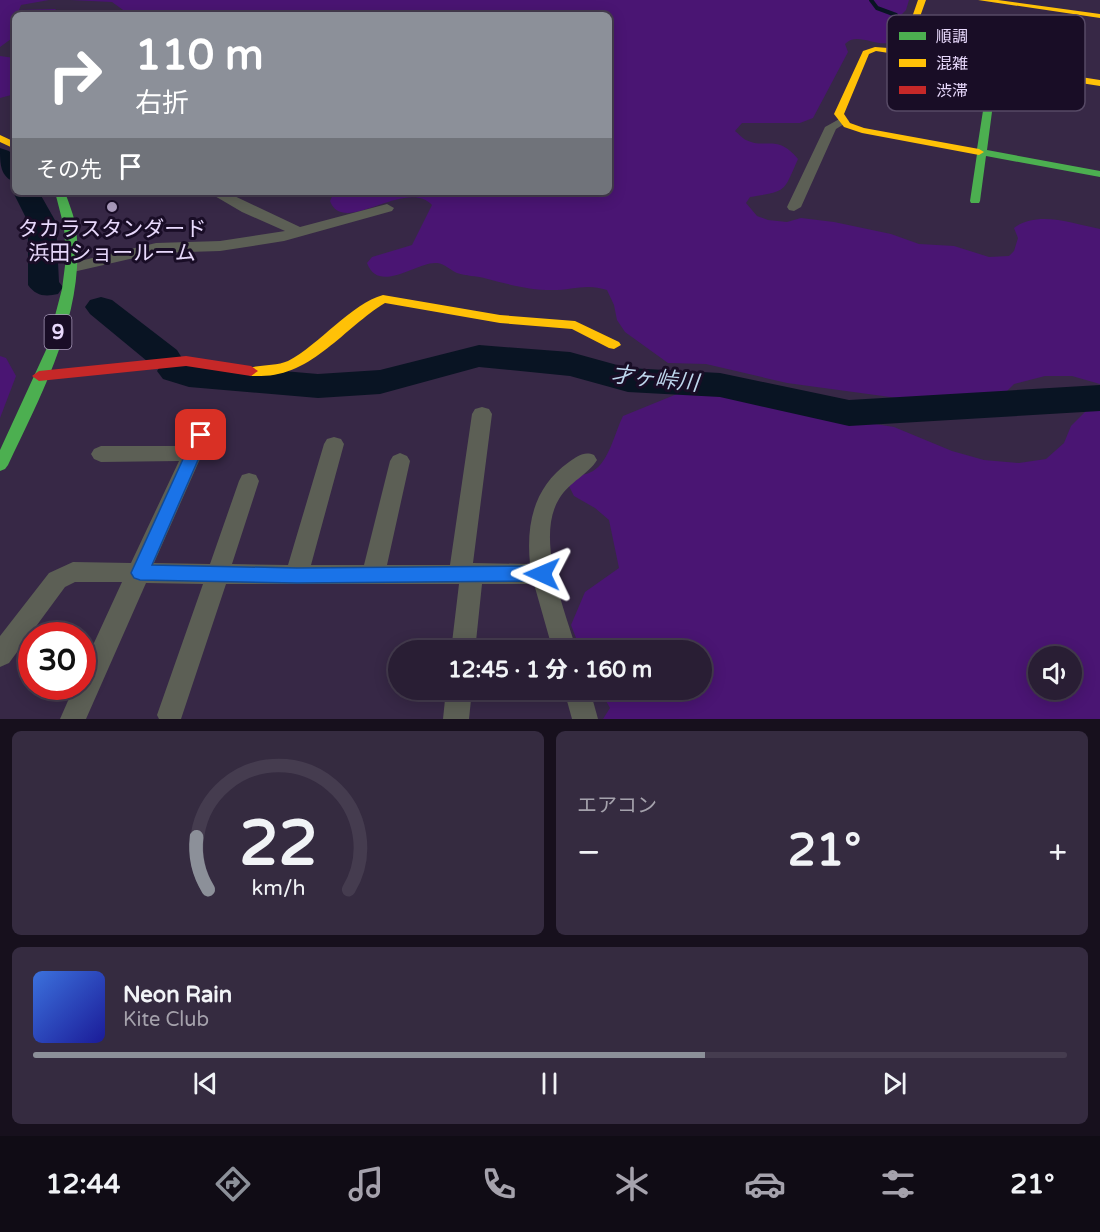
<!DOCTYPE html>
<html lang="ja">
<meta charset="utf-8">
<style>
:root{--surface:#291e34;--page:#352b40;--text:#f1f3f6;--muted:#a5a2ac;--line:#453c4f;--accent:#8c9099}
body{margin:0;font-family:"Varela Round","Noto Sans JP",sans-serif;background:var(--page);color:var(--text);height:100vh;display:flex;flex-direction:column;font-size:22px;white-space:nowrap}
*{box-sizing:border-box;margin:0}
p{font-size:20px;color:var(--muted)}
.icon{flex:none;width:33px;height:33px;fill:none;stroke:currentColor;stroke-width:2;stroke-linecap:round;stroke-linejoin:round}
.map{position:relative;height:719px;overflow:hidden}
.drawer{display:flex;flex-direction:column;gap:12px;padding:12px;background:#17101d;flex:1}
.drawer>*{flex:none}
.top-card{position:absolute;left:12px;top:12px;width:600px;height:183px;border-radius:9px;box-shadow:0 3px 15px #0003,0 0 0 2px var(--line);background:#8c9099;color:#fff;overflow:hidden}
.controls{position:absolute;left:1028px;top:646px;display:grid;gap:12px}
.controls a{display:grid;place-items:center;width:54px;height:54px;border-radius:50%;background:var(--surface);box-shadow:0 3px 15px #0003,0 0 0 2px var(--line);font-size:30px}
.speed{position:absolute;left:18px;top:622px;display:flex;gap:12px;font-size:30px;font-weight:700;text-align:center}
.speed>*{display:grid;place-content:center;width:78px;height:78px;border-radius:50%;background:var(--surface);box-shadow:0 3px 15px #0003,0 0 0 2px var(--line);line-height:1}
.speed .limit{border:9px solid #d22;background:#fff;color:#111}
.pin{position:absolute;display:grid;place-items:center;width:51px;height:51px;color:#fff;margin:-26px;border-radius:12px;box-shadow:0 3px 9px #0006}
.me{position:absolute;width:66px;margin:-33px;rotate:271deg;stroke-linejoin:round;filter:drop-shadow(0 0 4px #0008)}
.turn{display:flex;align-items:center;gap:21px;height:126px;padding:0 24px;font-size:27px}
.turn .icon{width:78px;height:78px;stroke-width:2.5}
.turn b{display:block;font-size:42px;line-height:51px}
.then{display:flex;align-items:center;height:57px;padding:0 24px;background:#0003;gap:12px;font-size:22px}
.big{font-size:45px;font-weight:800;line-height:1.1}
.drawer .widget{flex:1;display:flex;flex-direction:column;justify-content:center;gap:9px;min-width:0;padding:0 21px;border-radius:9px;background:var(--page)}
.drawer .dial{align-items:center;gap:0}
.dial svg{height:156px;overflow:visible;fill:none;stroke:var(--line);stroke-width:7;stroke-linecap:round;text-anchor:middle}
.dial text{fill:var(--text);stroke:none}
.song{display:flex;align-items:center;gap:18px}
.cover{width:72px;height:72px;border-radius:9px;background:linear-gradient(135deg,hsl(220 70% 55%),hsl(240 70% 35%))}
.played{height:6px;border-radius:3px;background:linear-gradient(90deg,var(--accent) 65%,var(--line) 65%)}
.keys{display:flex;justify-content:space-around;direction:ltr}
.heat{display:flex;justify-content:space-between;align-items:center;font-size:33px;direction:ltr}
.drawer .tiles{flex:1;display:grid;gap:12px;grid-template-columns:1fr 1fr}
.widget:last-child{grid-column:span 2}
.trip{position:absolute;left:388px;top:640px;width:324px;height:60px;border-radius:30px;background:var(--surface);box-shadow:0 3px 15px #0003,0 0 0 2px var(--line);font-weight:800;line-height:60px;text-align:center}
.dock{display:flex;height:96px;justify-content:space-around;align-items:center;background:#100c15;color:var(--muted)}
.dock .icon{width:42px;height:42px}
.dock .current{color:var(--accent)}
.dock b{font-size:27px;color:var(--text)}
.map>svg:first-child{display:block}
.green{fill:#4a1573;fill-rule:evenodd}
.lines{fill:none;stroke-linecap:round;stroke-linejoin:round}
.stream{stroke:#091423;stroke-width:4}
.river{fill:#091423;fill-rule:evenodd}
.street{fill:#5c5f55;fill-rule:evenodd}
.fast{fill:#4caf50;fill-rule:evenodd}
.slow{fill:#ffc107;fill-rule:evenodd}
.jam{fill:#c62828;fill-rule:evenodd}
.route{fill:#1a73e8;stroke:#114b97;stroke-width:1.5}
.poi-dot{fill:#aa9bbc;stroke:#190d26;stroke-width:2}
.labels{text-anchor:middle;stroke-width:6;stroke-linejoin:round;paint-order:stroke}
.shield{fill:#190d26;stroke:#aa9cbc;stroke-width:1.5}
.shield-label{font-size:20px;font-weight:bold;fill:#e8d9fc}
.poi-label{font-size:21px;fill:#e8d9fc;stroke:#190d26}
.water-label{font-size:22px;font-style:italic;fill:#bed7ed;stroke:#190d26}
.key{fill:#190d26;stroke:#574a66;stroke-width:1.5}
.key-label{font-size:16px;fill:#e8d9fc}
</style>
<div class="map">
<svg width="1100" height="719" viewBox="0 0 1100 719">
<rect width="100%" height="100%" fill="#372846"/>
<!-- green -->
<g class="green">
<path d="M0,0H49L21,5L19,10L55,9L63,15H15V36L0,47Z"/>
<path d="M70,0H909L906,10L900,16L901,19L897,40C879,51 858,30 845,44L848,52L813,118L800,123H742L735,131C739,134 743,139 746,140C765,150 777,133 798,159C783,193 787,191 750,197L746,203L757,216L768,220L787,222L801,218L834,222L891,234L919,244L954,246L989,257L1009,256L1014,251L1018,238L1014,228C1038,210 1073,224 1100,229V384L1072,376H1045L1014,384L1002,396L961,400L905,399L787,383L706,364L668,363L625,332L617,320L614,305L607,290C587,283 573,290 552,290C528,290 507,284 484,278C476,276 466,276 457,273C450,270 445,264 437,263C417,261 379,295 367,263L372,257L412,245L432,205C406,177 343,237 330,201L334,192H609V15H130L112,2Z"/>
<path d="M0,56L15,58V94L0,98Z"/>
<path d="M0,356L6,358L16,376L0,418Z"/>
<path d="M723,393H740L846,424L869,423L894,427L952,451L984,460L1019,463L1046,459L1064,443L1071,426L1089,408L1100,405V719H603L610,708L600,690H702V651H581L571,625L585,592L619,568L609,520L595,508L574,496L568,484C580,472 582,477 593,471C609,462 615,432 623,416L677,394L707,396ZM1038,657H1071V690H1038Z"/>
</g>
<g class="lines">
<!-- stream -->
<path class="stream" d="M871,0L877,8L896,15L900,29"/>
<!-- river -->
<g class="river">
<path d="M0,148L9,151L15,158V182C0,177 0,164 0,148Z"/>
<path d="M15,188V192H39L56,222L59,282L63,287L58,294C45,297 36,296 28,285V222L13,192Z"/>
<path d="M101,297L112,300L177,350L182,358L181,361L189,363L318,374L380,370L479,345L570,352L628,368L720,373L849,400L1100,385V411L849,426L720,397L628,392L570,376L479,367L380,394L318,398L189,387L163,379L157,371L159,368L153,366L90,314L85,307L90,300Z"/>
</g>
<!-- street -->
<g class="street">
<path d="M843,117L849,121L836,129L801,207L794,211L789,210L787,207L825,127Z"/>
<path d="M208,192H226L300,227L387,204L394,208L392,211L284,241L220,251L156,253L73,272L65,267L67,264L156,243L220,241L285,231L242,212Z"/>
<path d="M482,407L489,409L492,414L473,563L530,564C526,523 534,487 569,462C578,456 584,451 594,455L597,460C589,474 569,482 559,499C535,538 565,611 577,651H553L534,584H482L475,651H451L459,584H226L181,719H159L157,715L203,584L146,583L86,719H60L74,687H82V669L122,582H75L65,587L9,663L0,667V636L49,573L73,562L131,563L179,461L101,462L94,459L91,454L94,449L101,446H186L202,411L209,409L216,411L219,416L154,563L210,564L239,481L242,475L249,473L256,475L259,481L232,564L288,565L324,444L327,439L334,437L341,439L344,444L311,565H364L390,461L393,456L400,453L407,456L410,461L387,565H450L472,414L475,409Z"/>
<path d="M446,690H472L469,719H443Z"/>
<path d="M564,690H590L598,719H572Z"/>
</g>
<!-- fast -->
<g class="fast">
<path d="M994,63L998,66L987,150L1100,171V177L986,156L980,201L979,203H971L970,201L977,154L974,152L977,149L990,66Z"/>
<path d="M55,192H65C69,204 74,215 76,228C86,312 43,391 8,465L5,469L0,471V450L46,350L62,289L66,258L64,227Z"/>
</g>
<!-- slow -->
<g class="slow">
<path d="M918,0H926L908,50L1100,80V86L876,51L869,54L844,114L850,123L864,128L979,149L984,152L979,155L862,133L844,127L834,114L863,51L875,47L901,49Z"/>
<path d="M978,0H998L1100,14V18Z"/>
<path d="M0,135L15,142V149L0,142Z"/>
<path d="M383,295L500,315L575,321L619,342L621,345L614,349L609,348L572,329L500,323L385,303C345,327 312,376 261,376C254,376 249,377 244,371C250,364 275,367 288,361C319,345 352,303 383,295Z"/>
</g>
<!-- jam -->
<path class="jam" d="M186,356L251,366L258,371L251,376L186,366L39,381L32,376L39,371Z"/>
</g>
<!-- route -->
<path class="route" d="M201,429L207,431L209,435L152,565L297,568L542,566L548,569L551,574L548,579L542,581L297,583L140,580L134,578L131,573L194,435L196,431Z"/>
<!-- markers -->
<circle class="poi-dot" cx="112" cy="207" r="6"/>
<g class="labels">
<!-- shield labels -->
<rect class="shield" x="44.5" y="315" width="27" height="34" rx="4.5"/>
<g class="shield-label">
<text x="58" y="339">9</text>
</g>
<!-- poi labels -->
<g class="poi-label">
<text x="112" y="236">タカラスタンダード<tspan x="112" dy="24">浜田ショールーム</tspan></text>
</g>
<!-- water labels -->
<g class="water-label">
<text transform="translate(655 378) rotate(6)" y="8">才ヶ峠川</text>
</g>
</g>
<!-- legend -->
<rect x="887" y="15" width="198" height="96" rx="9" class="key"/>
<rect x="899" y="32" width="27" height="8" fill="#4caf50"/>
<rect x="899" y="59" width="27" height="8" fill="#ffc107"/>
<rect x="899" y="86" width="27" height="8" fill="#c62828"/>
<g class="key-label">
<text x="936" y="42">順調</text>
<text x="936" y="69">混雑</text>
<text x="936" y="96">渋滞</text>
</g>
</svg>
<div class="controls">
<a><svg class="icon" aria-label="sound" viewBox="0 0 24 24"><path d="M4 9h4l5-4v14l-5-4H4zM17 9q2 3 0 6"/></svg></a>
</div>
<div class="speed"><div class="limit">30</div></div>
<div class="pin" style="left:201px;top:435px;background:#d93025"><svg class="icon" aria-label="arrive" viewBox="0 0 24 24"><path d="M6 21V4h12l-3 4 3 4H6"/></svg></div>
<svg class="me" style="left:542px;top:574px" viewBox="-20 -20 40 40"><path d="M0-17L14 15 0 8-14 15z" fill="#1a73e8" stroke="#fff" stroke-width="4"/></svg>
<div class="trip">12:45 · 1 分 · 160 m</div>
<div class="top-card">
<div class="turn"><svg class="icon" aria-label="right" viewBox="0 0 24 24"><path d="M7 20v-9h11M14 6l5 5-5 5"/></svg><div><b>110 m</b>右折</div></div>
<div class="then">その先<svg class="icon" aria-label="arrive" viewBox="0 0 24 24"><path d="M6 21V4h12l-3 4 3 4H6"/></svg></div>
</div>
</div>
<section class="drawer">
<div class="tiles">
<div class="widget dial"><svg viewBox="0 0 100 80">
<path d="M14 69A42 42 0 1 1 86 69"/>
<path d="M14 69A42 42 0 0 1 8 42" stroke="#8c9099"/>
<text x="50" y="56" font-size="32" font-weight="700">22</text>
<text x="50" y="72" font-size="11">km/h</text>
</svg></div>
<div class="widget"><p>エアコン</p>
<div class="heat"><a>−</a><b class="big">21°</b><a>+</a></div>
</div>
<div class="widget">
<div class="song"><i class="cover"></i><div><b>Neon Rain</b><p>Kite Club</p></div></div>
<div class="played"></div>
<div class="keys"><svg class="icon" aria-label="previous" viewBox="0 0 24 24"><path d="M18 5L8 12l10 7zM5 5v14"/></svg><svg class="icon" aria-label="pause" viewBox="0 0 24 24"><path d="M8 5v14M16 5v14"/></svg><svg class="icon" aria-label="next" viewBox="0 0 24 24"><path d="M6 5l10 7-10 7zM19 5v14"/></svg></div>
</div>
</div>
</section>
<nav class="dock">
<b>12:44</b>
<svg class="icon current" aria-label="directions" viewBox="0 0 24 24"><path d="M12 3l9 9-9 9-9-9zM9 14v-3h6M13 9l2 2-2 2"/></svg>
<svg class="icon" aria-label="music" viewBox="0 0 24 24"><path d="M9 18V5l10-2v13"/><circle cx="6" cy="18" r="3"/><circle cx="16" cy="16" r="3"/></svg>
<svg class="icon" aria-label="phone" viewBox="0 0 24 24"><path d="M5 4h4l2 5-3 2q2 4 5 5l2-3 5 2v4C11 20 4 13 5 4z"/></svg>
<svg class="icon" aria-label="climate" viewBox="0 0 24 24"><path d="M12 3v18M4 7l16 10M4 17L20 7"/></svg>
<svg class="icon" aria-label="car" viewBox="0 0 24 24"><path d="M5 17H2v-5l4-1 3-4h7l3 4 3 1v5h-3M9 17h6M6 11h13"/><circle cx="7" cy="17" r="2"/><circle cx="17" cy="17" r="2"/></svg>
<svg class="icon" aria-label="filters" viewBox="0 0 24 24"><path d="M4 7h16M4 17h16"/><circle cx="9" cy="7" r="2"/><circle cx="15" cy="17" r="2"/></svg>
<b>21°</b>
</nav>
